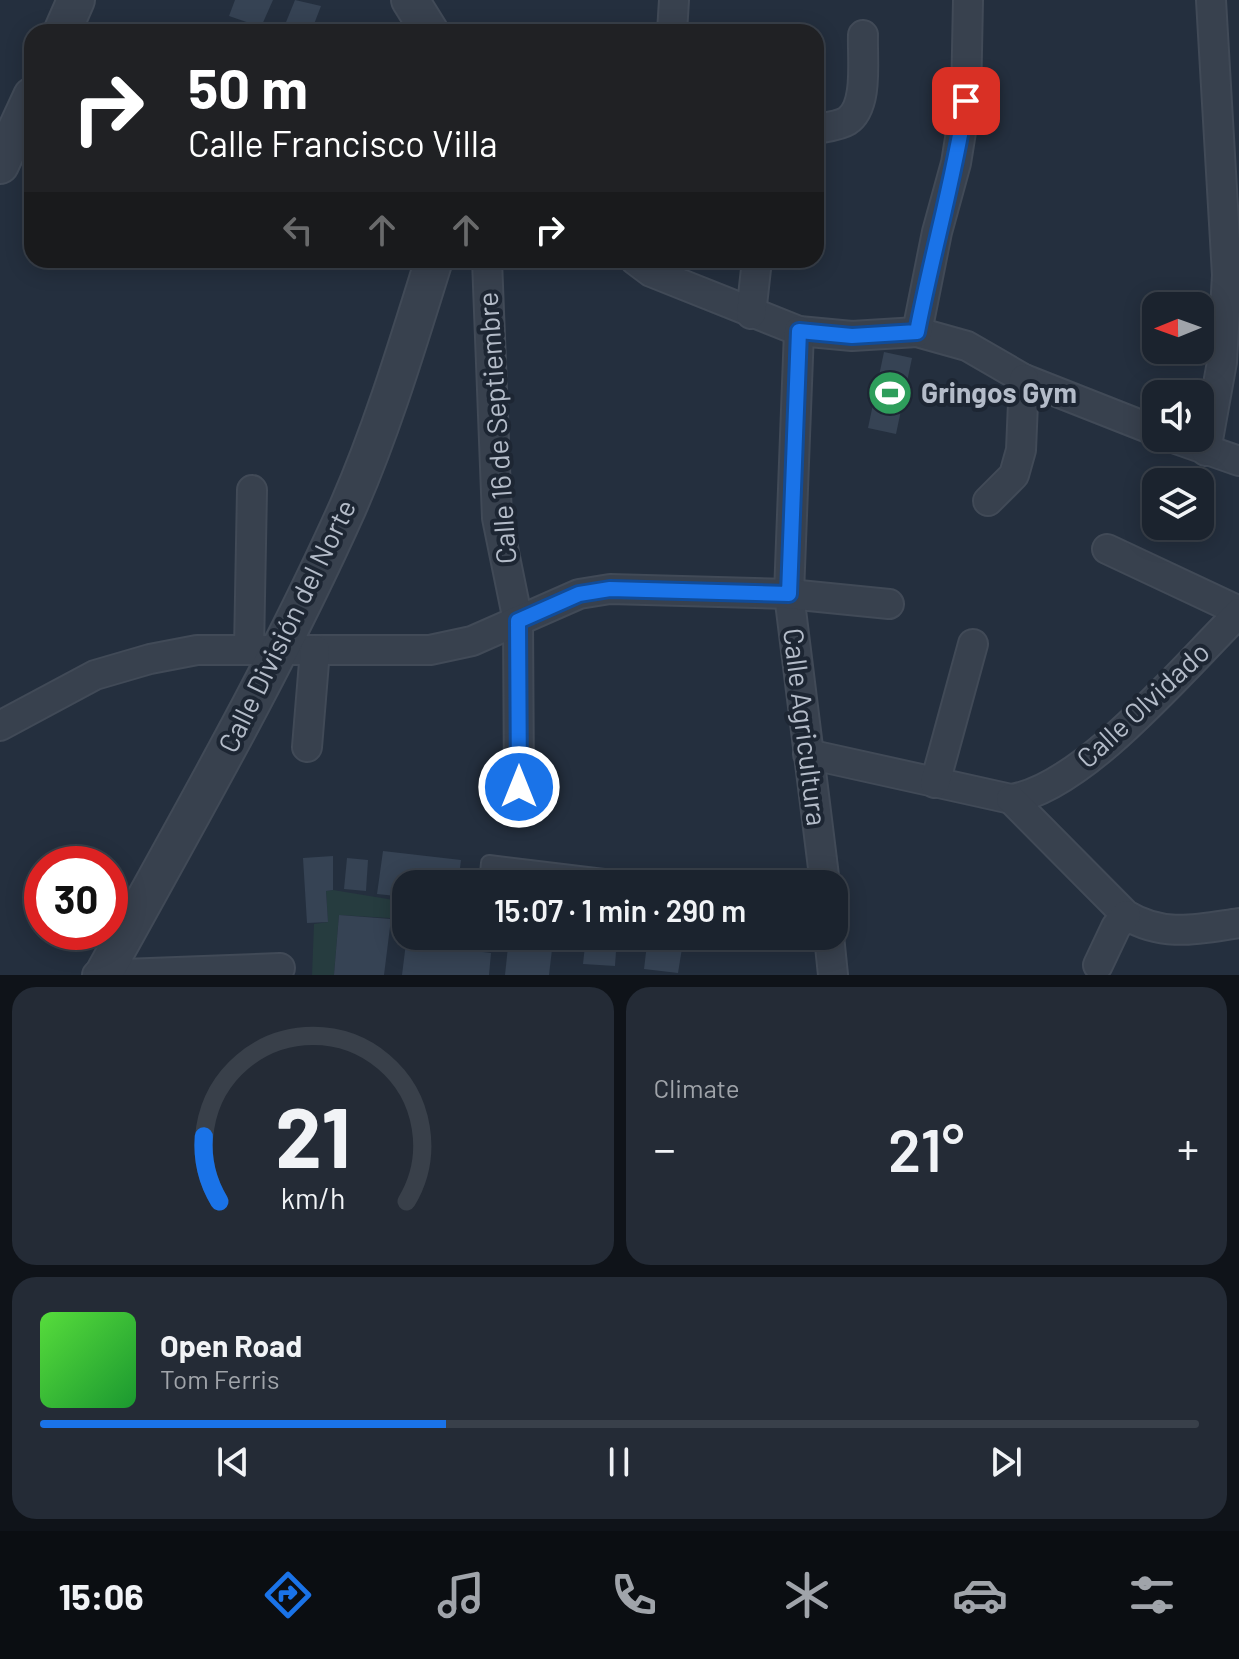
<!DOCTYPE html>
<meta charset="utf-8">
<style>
:root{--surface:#1b232e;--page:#242b36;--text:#f1f3f6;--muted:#a0a4aa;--line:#39404a;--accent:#1a73e8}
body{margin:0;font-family:Barlow,sans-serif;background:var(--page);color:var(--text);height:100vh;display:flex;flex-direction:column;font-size:30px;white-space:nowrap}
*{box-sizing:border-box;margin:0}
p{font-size:26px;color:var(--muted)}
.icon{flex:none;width:44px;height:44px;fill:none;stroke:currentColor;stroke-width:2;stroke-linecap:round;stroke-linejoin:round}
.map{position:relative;height:975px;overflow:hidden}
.sheet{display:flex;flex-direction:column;gap:12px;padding:12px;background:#0f1319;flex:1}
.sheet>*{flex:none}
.hud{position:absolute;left:24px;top:24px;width:800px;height:244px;border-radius:24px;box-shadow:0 4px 20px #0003,0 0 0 2px var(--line);background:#202124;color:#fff;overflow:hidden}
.needle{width:52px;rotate:269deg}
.controls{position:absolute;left:1142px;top:292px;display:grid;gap:16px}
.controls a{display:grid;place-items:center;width:72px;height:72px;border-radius:16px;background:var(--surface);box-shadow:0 4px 20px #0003,0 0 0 2px var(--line);font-size:40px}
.speed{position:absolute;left:24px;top:846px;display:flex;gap:16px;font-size:40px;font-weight:700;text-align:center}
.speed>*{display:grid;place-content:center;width:104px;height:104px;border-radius:50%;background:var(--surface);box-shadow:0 4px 20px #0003,0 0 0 2px var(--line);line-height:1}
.speed .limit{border:12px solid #d22;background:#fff;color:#111}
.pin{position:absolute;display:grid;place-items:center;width:68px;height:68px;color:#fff;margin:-34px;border-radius:16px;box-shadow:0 4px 12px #0006}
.me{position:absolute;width:88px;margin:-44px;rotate:0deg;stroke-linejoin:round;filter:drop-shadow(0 0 6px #0008)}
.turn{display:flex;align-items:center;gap:28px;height:168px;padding:0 32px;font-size:36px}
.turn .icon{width:104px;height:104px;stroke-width:2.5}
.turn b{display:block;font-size:56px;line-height:68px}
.lanes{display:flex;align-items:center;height:76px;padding:0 32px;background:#0003;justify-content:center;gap:40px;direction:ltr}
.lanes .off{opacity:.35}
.big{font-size:60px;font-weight:600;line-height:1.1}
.sheet .widget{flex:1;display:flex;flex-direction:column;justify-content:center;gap:12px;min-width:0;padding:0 28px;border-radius:24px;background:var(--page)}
.sheet .dial{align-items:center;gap:0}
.dial svg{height:208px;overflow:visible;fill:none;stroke:var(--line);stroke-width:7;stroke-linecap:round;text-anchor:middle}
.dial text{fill:var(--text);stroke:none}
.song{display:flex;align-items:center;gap:24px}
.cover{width:96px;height:96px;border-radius:12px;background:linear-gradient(135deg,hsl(110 70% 55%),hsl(130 70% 35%))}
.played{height:8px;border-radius:4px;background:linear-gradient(90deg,var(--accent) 35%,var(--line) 35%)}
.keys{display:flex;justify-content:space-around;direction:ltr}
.heat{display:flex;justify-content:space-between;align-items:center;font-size:44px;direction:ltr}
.sheet .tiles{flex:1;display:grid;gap:12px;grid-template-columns:1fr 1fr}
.widget:last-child{grid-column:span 2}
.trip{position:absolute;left:392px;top:870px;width:456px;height:80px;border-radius:24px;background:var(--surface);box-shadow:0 4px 20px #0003,0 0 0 2px var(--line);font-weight:600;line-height:80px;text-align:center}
.menu{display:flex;height:128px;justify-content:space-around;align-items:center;background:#0b0e12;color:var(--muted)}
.menu .icon{width:56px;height:56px}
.menu .active{color:var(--accent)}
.menu b{font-size:36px;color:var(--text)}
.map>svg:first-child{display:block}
.green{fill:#263c3f}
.building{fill:#364354}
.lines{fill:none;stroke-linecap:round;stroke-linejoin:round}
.service-casing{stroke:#414a57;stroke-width:18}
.minor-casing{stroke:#414a57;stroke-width:32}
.tertiary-casing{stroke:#414a57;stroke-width:40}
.service{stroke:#38414e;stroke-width:14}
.minor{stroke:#38414e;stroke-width:28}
.tertiary{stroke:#38414e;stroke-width:36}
.route-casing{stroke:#114b97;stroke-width:20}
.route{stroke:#1a73e8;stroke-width:14}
.labels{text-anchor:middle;stroke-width:8;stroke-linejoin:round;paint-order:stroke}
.poi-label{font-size:28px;font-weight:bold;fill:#b4bcc9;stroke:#1d2633;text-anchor:start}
.street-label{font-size:28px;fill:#b4bcc9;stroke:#1d2633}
</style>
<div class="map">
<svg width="1239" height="975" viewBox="0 0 1239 975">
<rect width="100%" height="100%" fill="#242f3e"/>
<!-- green -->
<path class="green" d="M333,890L406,902V919L339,915L334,975H312L314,924L328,922L326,891Z"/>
<!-- building -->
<g class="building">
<path d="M235,0H273L261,27L229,16Z"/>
<path d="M295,0L321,6L311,32H282Z"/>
<path d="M884,352L912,358L896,434L868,428Z"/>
<path d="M383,851L461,860L458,884H406V897L377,894Z"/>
<path d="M333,856V890L326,891L328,922L307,923L303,858Z"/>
<path d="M347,858L368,860L366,891L344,889Z"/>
<path d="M511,875L568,882V884H510Z"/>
<path d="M339,915L391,919L384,975H334Z"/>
<path d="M586,936H617L615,966L583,964Z"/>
<path d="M648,936H684L678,973L644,969Z"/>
<path d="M509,937L553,941L549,975H505Z"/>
<path d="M406,943L491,953L489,975H402Z"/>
</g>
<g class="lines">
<!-- service casing -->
<g class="service-casing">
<path id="service" d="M487,884L489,863L662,884"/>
</g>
<!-- minor casing -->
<g class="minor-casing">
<g id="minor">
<path d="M672,32L674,0"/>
<path d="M816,129C826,127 839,126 847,121C869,107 862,58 863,35"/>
<path d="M487,260L497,518L518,621L519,787"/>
<path d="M635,260L651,272L799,331L852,336L917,332L967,346L1024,379L1156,431"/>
<path d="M751,314L757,260"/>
<path d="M799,331L789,594L825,884"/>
<path d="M917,332L937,232L956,163L966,101L968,0"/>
<path d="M1173,438L1239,461"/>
<path d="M1206,451L1222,362L1227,275L1211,0"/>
<path d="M988,501L1014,475L1021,450L1024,379"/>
<path d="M1107,549L1239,611"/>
<path d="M249,650L252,490"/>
<path d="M0,726L95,675L150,659L197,650H430L472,641L579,594L610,589L789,594L889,604"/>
<path d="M307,747L315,650"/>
<path d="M808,754L1011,799C1084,788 1185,666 1239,613"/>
<path d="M935,783L973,644"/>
<path d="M1011,799L1126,915C1164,938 1198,929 1239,923"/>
<path d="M662,884H666"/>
<path d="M829,936L833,975"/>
<path d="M1098,965L1116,927L1126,915"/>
<path d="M97,975L280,968"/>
</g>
</g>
<!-- tertiary casing -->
<g class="tertiary-casing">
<g id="tertiary">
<path d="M410,0L430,32"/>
<path d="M62,32L76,0"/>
<path d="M0,165L32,96"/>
<path d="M103,975C188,820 276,668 348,507C383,427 408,343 434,260"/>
</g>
</g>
<!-- service -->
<use href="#service" class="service"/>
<!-- minor -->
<use href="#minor" class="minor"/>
<!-- tertiary -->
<use href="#tertiary" class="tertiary"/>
</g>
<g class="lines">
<!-- route casing -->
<g class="route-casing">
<path id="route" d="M519,787L518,621L579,594L610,589L789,594L799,331L852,336L917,332C932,254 954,179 966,101"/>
</g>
<!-- route -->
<use href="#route" class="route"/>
</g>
<!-- icons -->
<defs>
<g id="stadium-disc" transform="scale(2.3)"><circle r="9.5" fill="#2e9e5b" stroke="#1d2633"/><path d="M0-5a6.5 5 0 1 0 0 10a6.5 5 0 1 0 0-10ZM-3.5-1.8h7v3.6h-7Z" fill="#fff"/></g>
</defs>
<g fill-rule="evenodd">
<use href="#stadium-disc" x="890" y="393"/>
</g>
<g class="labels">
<!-- poi labels -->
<g class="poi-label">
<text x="921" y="403">Gringos Gym</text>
</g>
<!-- street labels -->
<g class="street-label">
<text transform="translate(497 428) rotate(-94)" y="10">Calle 16 de Septiembre</text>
<text transform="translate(287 626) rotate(-64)" y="10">Calle División del Norte</text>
<text transform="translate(1143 705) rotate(-43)" y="10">Calle Olvidado</text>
<text transform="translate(805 727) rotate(83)" y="10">Calle Agricultura</text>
</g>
</g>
</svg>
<div class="controls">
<a><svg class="needle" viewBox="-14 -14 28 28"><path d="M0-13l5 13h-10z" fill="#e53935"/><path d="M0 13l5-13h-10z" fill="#a0a4aa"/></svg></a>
<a><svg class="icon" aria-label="sound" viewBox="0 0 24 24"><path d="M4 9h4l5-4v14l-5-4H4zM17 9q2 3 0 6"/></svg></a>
<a><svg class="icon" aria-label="layers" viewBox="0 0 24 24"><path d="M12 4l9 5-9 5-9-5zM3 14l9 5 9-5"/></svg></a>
</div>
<div class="speed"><div class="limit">30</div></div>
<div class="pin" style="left:966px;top:101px;background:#d93025"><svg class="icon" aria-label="arrive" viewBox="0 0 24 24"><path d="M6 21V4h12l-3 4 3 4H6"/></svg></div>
<svg class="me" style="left:519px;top:787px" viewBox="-20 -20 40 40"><circle r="17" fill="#1a73e8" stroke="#fff" stroke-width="3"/><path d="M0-11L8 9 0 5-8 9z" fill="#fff"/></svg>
<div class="trip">15:07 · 1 min · 290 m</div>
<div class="hud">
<div class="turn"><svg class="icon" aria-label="right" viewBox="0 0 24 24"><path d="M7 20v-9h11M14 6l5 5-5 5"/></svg><div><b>50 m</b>Calle Francisco Villa</div></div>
<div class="lanes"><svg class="icon off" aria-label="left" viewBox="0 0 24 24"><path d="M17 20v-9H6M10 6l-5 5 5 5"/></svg><svg class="icon off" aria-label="ahead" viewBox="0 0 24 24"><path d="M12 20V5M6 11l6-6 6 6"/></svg><svg class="icon off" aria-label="ahead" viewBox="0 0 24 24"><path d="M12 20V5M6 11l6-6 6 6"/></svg><svg class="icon" aria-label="right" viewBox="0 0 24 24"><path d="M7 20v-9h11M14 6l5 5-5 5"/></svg></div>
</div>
</div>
<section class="sheet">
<div class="tiles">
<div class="widget dial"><svg viewBox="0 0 100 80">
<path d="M14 69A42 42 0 1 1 86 69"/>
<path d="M14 69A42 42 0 0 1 8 44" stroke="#1a73e8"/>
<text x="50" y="56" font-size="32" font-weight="700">21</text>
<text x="50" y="72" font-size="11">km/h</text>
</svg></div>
<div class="widget"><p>Climate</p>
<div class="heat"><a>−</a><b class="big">21°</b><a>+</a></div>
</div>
<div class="widget">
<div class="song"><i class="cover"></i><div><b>Open Road</b><p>Tom Ferris</p></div></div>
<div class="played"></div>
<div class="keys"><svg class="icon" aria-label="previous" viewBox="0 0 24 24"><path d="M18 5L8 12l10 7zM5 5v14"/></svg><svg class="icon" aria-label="pause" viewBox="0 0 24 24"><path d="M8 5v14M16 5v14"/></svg><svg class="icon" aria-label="next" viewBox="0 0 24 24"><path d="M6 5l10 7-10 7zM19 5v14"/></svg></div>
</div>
</div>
</section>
<nav class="menu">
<b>15:06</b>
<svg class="icon active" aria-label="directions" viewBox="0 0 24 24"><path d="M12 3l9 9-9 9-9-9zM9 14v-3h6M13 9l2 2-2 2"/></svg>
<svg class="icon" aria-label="music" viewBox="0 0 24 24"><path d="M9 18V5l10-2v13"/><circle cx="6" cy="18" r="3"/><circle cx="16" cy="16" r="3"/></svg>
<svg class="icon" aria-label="phone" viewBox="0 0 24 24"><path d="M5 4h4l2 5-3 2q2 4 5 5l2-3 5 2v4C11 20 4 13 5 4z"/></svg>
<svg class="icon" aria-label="climate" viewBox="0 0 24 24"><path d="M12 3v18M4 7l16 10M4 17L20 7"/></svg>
<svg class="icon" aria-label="car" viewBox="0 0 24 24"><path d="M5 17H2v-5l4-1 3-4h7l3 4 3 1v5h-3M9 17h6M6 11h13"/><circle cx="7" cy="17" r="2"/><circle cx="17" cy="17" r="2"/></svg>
<svg class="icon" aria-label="filters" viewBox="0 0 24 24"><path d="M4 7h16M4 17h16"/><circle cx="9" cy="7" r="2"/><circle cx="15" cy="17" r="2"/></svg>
</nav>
